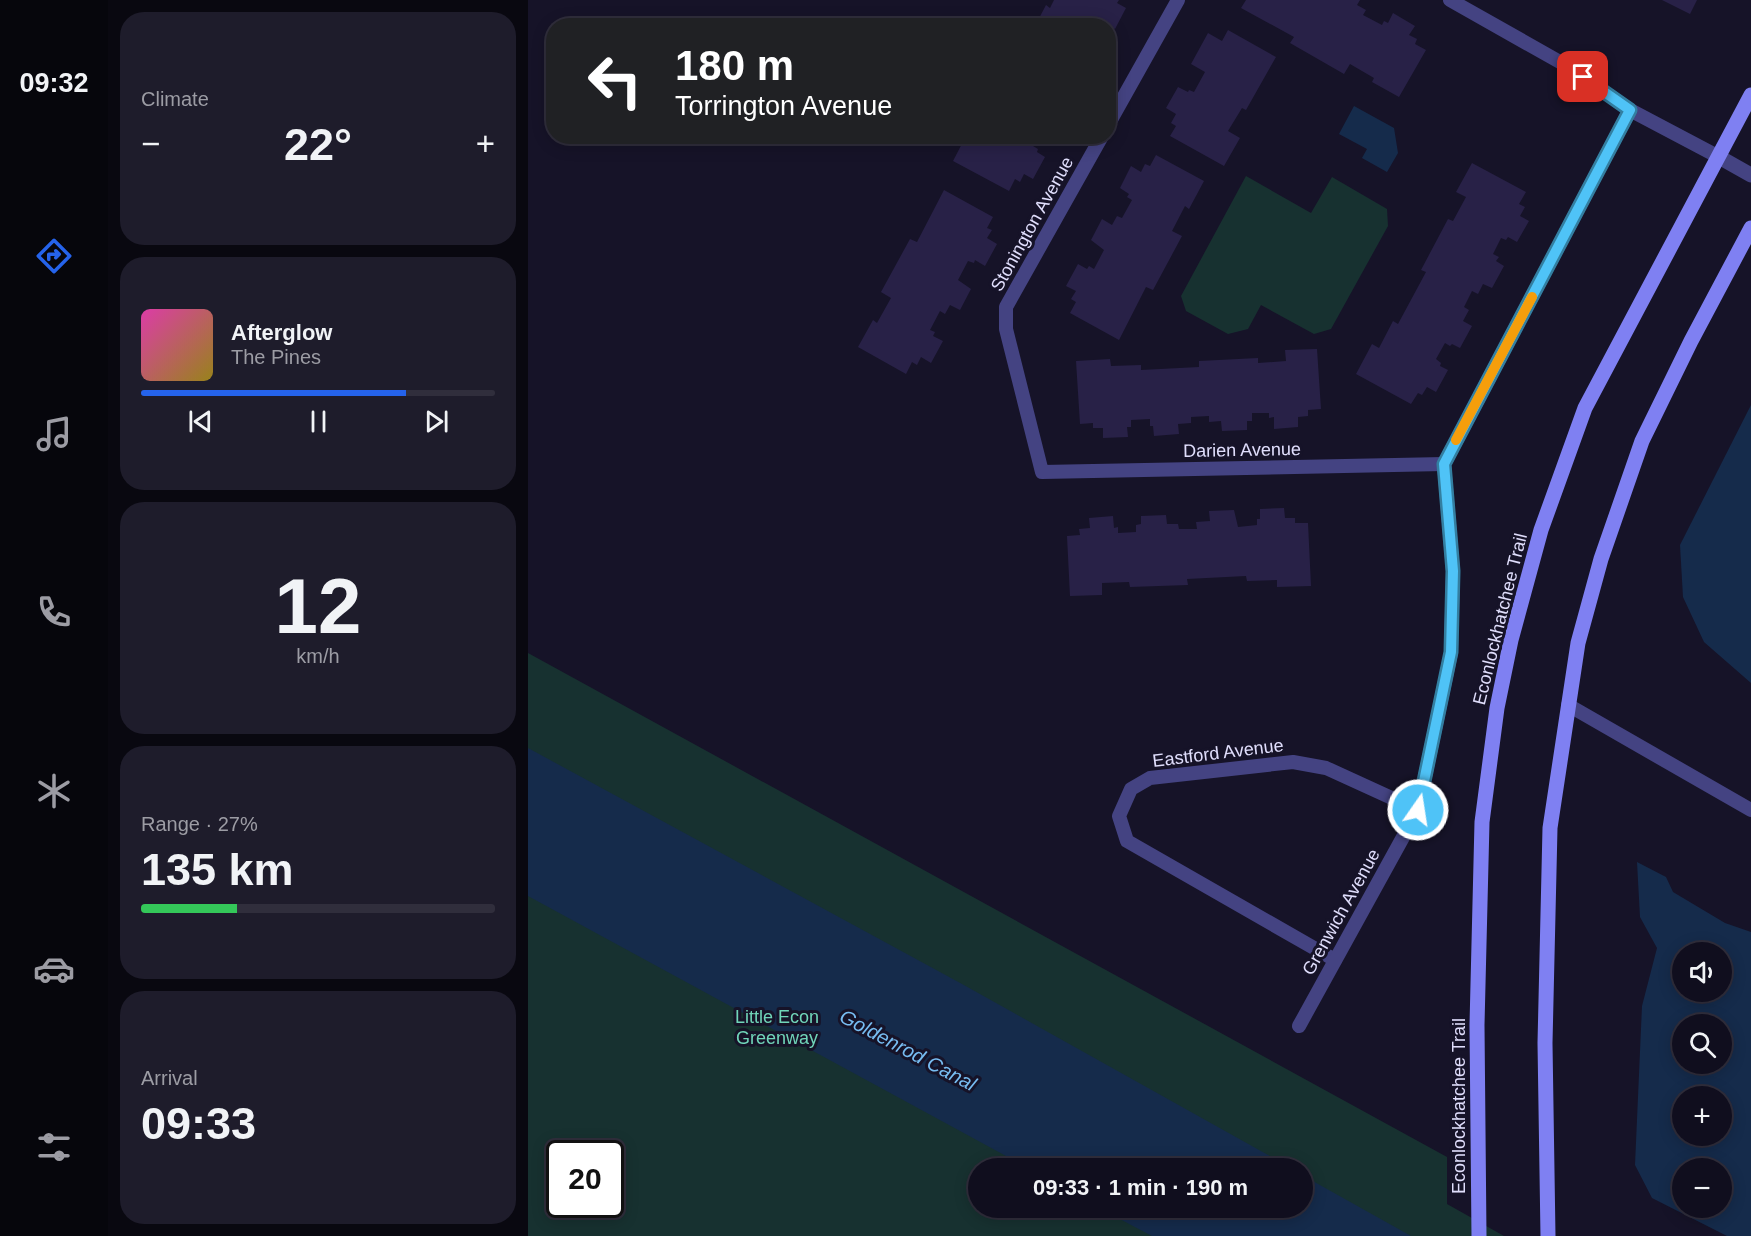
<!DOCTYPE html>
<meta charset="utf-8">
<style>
:root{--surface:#100e1e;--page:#1e1c2b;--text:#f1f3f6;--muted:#9c9ca4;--line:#302e3c;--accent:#2563eb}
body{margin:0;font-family:Helvetica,sans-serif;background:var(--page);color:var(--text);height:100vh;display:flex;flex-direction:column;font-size:22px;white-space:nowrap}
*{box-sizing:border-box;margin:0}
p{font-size:20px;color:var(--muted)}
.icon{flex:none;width:33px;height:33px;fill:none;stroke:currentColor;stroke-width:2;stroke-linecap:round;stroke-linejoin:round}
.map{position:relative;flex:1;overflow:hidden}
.side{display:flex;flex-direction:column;gap:12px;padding:12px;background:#090810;width:420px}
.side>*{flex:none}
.banner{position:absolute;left:18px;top:18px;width:570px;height:126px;border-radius:24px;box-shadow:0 3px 15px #0003,0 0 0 2px var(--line);background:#202124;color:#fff;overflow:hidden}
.fabs{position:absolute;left:1144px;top:942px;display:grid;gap:12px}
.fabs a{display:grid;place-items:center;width:60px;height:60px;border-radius:50%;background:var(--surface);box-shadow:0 3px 15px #0003,0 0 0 2px var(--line);font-size:30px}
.speed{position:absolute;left:18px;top:1140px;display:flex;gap:12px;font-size:30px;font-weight:700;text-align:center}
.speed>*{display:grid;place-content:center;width:78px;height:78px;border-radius:50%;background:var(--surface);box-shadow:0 3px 15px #0003,0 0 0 2px var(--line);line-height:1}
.speed .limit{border:3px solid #111;border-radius:9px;background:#fff;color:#111}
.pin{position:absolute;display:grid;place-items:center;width:51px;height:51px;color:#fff;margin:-26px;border-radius:12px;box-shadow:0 3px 9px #0006}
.me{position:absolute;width:66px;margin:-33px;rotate:13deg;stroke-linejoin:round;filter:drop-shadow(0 0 4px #0008)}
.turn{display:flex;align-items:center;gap:21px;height:126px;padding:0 30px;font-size:27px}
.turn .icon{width:78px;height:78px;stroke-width:2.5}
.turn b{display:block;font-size:42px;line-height:51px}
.big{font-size:45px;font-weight:700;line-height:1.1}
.side .tile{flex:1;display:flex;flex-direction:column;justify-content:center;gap:9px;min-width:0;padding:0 21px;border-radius:24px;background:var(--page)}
.side .dial{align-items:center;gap:0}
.dial b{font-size:78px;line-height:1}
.song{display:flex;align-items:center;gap:18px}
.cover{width:72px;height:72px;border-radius:9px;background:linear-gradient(135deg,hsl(320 70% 55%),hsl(50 70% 35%))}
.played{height:6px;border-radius:3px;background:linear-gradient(90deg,var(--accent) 75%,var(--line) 75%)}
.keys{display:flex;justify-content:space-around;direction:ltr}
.heat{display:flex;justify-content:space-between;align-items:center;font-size:33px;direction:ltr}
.charge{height:9px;border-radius:4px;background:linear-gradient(90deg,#34c759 27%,var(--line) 0)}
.trip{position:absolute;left:440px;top:1158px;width:345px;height:60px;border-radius:30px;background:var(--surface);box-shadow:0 3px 15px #0003,0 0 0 2px var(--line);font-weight:700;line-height:60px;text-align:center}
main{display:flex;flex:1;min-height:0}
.tabs{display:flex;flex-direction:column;width:108px;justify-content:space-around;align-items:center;background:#06060c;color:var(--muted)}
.tabs .icon{width:42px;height:42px}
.tabs .on{color:var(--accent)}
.tabs b{font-size:27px;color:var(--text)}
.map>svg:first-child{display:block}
.green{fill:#173130;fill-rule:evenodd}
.water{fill:#152b4b;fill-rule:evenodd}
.building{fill:#282147}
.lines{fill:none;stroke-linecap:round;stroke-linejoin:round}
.lane{stroke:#444382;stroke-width:14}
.street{stroke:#444382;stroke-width:15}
.secondary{stroke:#7f80f2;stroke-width:15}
.route-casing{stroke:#337fa1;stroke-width:15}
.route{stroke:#4fc3f7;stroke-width:10}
.slow{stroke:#f59e0b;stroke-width:10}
.labels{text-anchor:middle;stroke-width:6;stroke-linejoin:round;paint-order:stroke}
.street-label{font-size:18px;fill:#e0defc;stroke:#161328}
.park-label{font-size:18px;fill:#70d5b9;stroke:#161328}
.water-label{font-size:20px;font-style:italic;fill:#77bcf1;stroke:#161328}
</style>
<main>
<nav class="tabs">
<b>09:32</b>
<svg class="icon on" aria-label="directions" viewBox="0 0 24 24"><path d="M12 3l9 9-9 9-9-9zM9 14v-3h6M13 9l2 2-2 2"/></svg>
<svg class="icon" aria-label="music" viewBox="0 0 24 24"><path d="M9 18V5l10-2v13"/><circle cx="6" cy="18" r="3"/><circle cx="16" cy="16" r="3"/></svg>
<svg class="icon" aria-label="phone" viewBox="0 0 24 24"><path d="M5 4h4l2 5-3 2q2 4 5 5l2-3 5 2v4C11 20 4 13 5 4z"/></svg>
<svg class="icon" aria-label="climate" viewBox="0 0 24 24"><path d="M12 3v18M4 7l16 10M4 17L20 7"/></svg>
<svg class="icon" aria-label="car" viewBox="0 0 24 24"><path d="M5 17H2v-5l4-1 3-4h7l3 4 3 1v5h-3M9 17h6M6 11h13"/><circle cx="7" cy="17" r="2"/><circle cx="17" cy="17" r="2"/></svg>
<svg class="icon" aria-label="filters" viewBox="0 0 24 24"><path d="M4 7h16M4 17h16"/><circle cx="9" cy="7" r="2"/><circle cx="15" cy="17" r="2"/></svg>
</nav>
<section class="side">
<div class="tile"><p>Climate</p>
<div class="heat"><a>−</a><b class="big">22°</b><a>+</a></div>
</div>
<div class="tile">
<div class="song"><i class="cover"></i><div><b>Afterglow</b><p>The Pines</p></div></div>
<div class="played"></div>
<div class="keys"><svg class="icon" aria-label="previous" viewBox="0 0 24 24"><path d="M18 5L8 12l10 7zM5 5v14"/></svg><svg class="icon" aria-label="pause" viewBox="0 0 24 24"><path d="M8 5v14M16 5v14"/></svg><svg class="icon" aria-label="next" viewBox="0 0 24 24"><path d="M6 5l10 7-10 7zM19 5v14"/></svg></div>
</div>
<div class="tile dial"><b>12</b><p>km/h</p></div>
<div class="tile"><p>Range · 27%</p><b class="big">135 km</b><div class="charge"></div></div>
<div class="tile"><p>Arrival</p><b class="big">09:33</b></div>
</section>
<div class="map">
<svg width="1223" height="1236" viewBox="0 0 1223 1236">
<rect width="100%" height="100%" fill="#161328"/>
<!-- green -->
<g class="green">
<path d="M718,176L783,213L804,177L859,209L860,226L803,329L786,334L733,305L720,329L700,334L658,311L653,296Z"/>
<path d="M0,653L919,1157V1204L976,1236H0ZM32,1154H82V1204H32ZM450,1168H774V1208H450Z"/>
</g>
<!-- water -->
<g class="water">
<path d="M826,106L866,128L870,153L859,172L834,158L839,149L811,134Z"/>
<path d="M1223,405V683L1176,642L1155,597L1152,545Z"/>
<path d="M0,748L434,984L763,1168H500L0,896Z"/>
<path d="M1109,862L1138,877L1145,892L1197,923L1223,932V1236H1199L1124,1198L1107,1165L1114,1006L1129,948L1112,917ZM1194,952V992H1155V952ZM1194,1024V1064H1155V1024ZM1194,1096V1136H1155V1096ZM1194,1168V1208H1155V1168Z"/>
<path d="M774,1175L883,1236H624L571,1208H774Z"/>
</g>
<!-- building -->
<g class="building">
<path d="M526,0H591L589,3L598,8L587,29L577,24L576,26H507L518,5L522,8Z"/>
<path d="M718,0H832L829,5L838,10L835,15L854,25L856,21L860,23L865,13L887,26L881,35L889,39L887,44L898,50L871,97L844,82L846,78L822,64L816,74L762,43L766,37L713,8Z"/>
<path d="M1134,0H1169L1162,14Z"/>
<path d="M700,30L748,57L718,110L714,108L700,131L712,138L696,166L642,136L648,126L643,123L648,114L638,108L650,87L660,92L661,90L666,92L677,72L663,64L680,33L694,41Z"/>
<path d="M438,136H510L505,146L510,149L509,152L517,157L505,179L496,174L492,182L487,179L481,191L425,161Z"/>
<path d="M628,155L676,181L661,209L657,206L644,231L654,236L625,290L618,287L591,340L542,313L548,302L543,299L548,291L538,286L550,264L559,269L561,266L566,269L576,250L563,240L574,219L584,225L589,216L594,218L604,200L599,197L601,194L592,188L603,166L613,172L617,164L622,166Z"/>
<path d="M944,163L998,192L991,204L997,207L992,216L1001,221L989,242L980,237L978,240L973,238L965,254L971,257L968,261L976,266L964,288L955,284L950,294L944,291L936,307L941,310L935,321L944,326L932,348L924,344L922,346L917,343L908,359L913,363L912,366L920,370L908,392L899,387L894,395L890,393L883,404L828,374L844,344L851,348L865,321L870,324L898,272L893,270L920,219L925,221L938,197L928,192Z"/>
<path d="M416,190L465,217L459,228L464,230L459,238L469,244L457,266L447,260L446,263L440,261L430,280L443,289L432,310L422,305L417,314L412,311L402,330L407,332L405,336L415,341L403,363L393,357L389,365L384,362L378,374L330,347L345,320L349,323L363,298L353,292L382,239L389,242Z"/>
<path d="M789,349L793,409L780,410V416L770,417V427L746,429V417L741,418V413H724V421H719V430L694,431L693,421L681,422V416L663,417V423L650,424L651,434L626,436L625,426H622V419L603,420V427H599L600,437L575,438V428H565V423L552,424L548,361L582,359L583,366L613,365V370L671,367V361L730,358V363L758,361L757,350Z"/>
<path d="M756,508L757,518H767V523H780L783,586L749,587V580L719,581L718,576L659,579L660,585L602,587L601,582L574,583V595L542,596L539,536L552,535L551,529L562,528L561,518L585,516L586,528L590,527V533L608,532V525L613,524V516L638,515L639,524H650L651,529H669L668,522L682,521L681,511L706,510L710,527L729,525V519H732V509Z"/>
</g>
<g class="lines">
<!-- lane -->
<g class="lane">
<path d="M922,0L1039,66L1102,110L1191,157"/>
<path d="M580,125L650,0"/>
<path d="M574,136L478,307V329L514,472L916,464"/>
<path d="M1040,705L1223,810"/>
<path d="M807,960L599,841L591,816L603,789L622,778L765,762L798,768L890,810"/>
<path d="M771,1026L890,810L923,653L925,571L916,464L1102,110"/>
</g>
<!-- street -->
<path class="street" d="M1191,157L1223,175"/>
<!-- secondary -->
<g class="secondary">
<path d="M951,1236L949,1025L954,822L969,708L983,640L1013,530L1057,408L1223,95"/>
<path d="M1020,1236L1017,1043L1022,828L1050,643L1073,559L1114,441L1163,341L1223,228"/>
</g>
</g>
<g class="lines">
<!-- route casing -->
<g class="route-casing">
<path id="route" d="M890,810L923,652L925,571L916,464L1102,110L1055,77"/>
</g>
<!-- route -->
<use href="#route" class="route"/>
<!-- slow -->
<path class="slow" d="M928,440L1004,297"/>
</g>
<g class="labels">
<!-- street labels -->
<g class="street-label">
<text transform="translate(504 224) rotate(-61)" y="6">Stonington Avenue</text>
<text transform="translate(714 450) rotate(-1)" y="6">Darien Avenue</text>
<text transform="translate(972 619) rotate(-76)" y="6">Econlockhatchee Trail</text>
<text transform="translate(690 753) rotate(-7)" y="6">Eastford Avenue</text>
<text transform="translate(813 912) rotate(-61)" y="6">Grenwich Avenue</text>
<text transform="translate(931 1106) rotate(-90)" y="6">Econlockhatchee Trail</text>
</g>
<!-- park labels -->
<g class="park-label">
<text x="249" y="1023">Little Econ<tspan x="249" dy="21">Greenway</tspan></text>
</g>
<!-- water labels -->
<g class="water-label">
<text transform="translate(380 1050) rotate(28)" y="7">Goldenrod Canal</text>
</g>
</g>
</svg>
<div class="fabs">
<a><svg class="icon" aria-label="sound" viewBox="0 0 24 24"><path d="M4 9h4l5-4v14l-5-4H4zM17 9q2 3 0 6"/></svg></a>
<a><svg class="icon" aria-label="search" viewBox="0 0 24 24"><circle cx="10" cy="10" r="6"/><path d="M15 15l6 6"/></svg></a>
<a>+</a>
<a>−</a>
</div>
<div class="speed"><div class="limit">20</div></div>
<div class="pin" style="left:1055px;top:77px;background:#d93025"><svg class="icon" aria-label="arrive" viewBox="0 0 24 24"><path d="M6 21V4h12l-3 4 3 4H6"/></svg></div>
<svg class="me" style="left:890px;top:810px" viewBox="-20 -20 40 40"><circle r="17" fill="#4fc3f7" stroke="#fff" stroke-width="3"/><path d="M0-11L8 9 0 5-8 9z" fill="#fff"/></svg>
<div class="trip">09:33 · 1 min · 190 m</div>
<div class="banner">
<div class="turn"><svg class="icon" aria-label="left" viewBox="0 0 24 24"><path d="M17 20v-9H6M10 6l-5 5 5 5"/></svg><div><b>180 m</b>Torrington Avenue</div></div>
</div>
</div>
</main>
